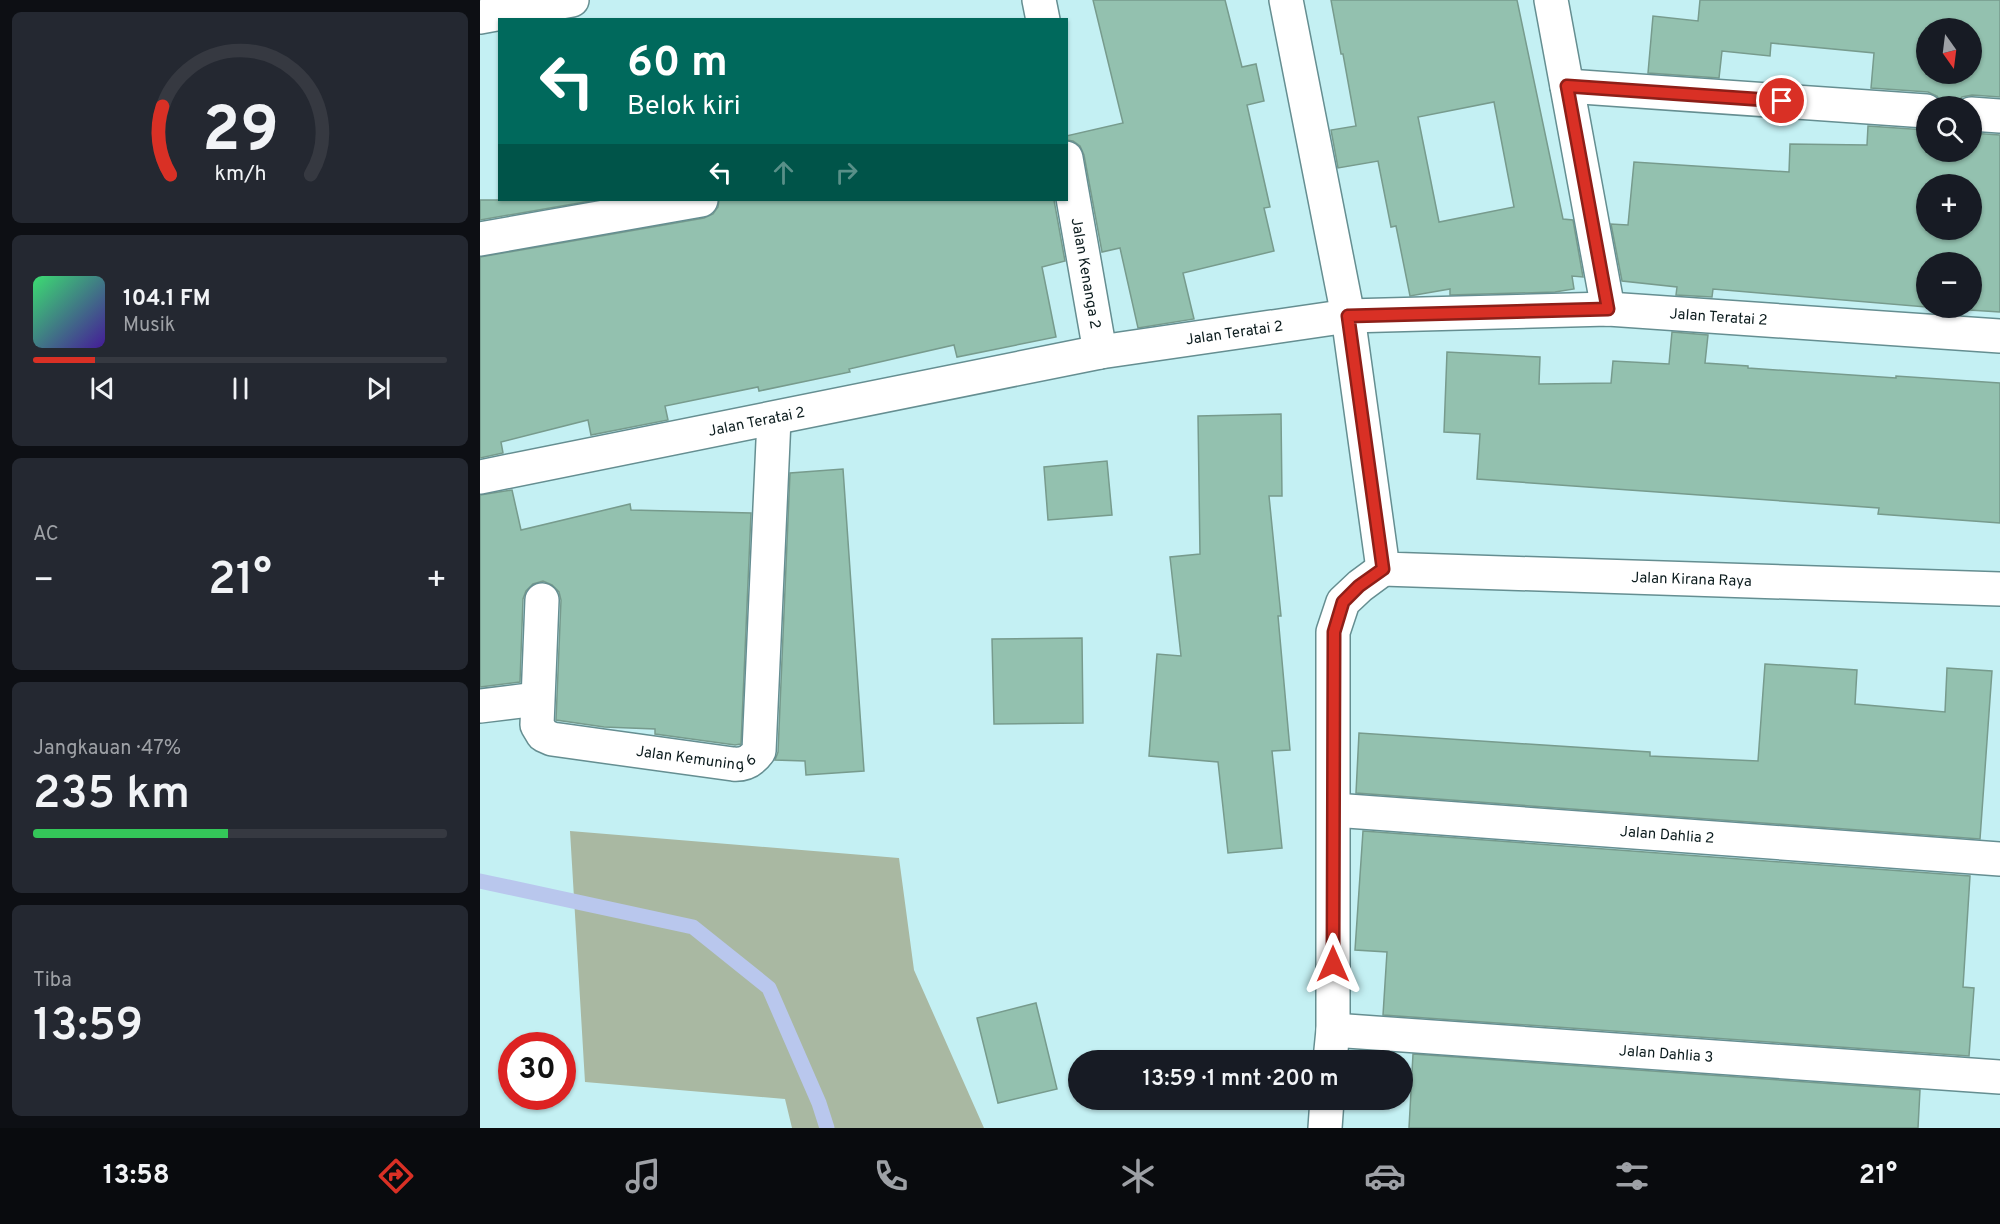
<!DOCTYPE html>
<html lang="id">
<meta charset="utf-8">
<style>
:root{--surface:#171b24;--page:#242831;--text:#f1f3f6;--muted:#9ea1a6;--line:#363941;--accent:#d93025}
body{margin:0;font-family:Overpass,sans-serif;background:var(--page);color:var(--text);height:100vh;display:flex;flex-direction:column;font-size:22px;white-space:nowrap}
*{box-sizing:border-box;margin:0}
p{font-size:20px;color:var(--muted)}
.icon{flex:none;width:33px;height:33px;fill:none;stroke:currentColor;stroke-width:2;stroke-linecap:round;stroke-linejoin:round}
.map{position:relative;flex:1;overflow:hidden}
.sheet{display:flex;flex-direction:column;gap:12px;padding:12px;background:#0d0f14;width:480px}
.sheet>*{flex:none}
.guide{position:absolute;left:18px;top:18px;width:570px;height:183px;border-radius:0px;box-shadow:0 2px 4px #0004;background:#00695c;color:#fff;overflow:hidden}
.needle{width:39px;rotate:166deg}
.tools{position:absolute;left:1436px;top:18px;display:grid;gap:12px}
.tools a{display:grid;place-items:center;width:66px;height:66px;border-radius:50%;background:var(--surface);box-shadow:0 2px 4px #0004;font-size:30px}
.speed{position:absolute;left:18px;top:1032px;display:flex;gap:12px;font-size:30px;font-weight:700;text-align:center}
.speed>*{display:grid;place-content:center;width:78px;height:78px;border-radius:50%;background:var(--surface);box-shadow:0 2px 4px #0004;line-height:1}
.speed .limit{border:9px solid #d22;background:#fff;color:#111}
.pin{position:absolute;display:grid;place-items:center;width:51px;height:51px;color:#fff;margin:-26px;border:3px solid #fff;border-radius:50%;box-shadow:0 2px 6px #0007}
.me{position:absolute;width:66px;margin:-33px;rotate:0deg;stroke-linejoin:round;filter:drop-shadow(0 0 4px #0008)}
.turn{display:flex;align-items:center;gap:21px;height:126px;padding:0 30px;font-size:27px}
.turn .icon{width:78px;height:78px;stroke-width:2.5}
.turn b{display:block;font-size:42px;line-height:51px}
.lanes{display:flex;align-items:center;height:57px;padding:0 30px;background:#0003;justify-content:center;gap:30px;direction:ltr}
.lanes .off{opacity:.35}
.big{font-size:45px;font-weight:600;line-height:1.1}
.sheet .card{flex:1;display:flex;flex-direction:column;justify-content:center;gap:9px;min-width:0;padding:0 21px;border-radius:9px;background:var(--page)}
.sheet .dial{align-items:center;gap:0}
.dial svg{height:156px;overflow:visible;fill:none;stroke:var(--line);stroke-width:7;stroke-linecap:round;text-anchor:middle}
.dial text{fill:var(--text);stroke:none}
.song{display:flex;align-items:center;gap:18px}
.cover{width:72px;height:72px;border-radius:9px;background:linear-gradient(135deg,hsl(140 70% 55%),hsl(260 70% 35%))}
.played{height:6px;border-radius:3px;background:linear-gradient(90deg,var(--accent) 15%,var(--line) 15%)}
.keys{display:flex;justify-content:space-around;direction:ltr}
.heat{display:flex;justify-content:space-between;align-items:center;font-size:33px;direction:ltr}
.charge{height:9px;border-radius:4px;background:linear-gradient(90deg,#34c759 47%,var(--line) 0)}
.trip{position:absolute;left:588px;top:1050px;width:345px;height:60px;border-radius:30px;background:var(--surface);box-shadow:0 2px 4px #0004;font-weight:600;line-height:60px;text-align:center}
.tab-bar{display:flex;height:96px;justify-content:space-around;align-items:center;background:#090b0e;color:var(--muted)}
.tab-bar .icon{width:42px;height:42px}
.tab-bar .on{color:var(--accent)}
.tab-bar b{font-size:27px;color:var(--text)}
main{display:flex;flex:1;min-height:0}
.map>svg:first-child{display:block}
.green{fill:#a9b8a2}
.lines{fill:none;stroke-linecap:round;stroke-linejoin:round}
.stream{stroke:#b9c7ed;stroke-width:15}
.building{fill:#93c1af;stroke:#779b8d;stroke-width:1.5;fill-rule:evenodd}
.minor-casing{stroke:#658e91;stroke-width:36}
.tertiary-casing{stroke:#658e91;stroke-width:36}
.minor{stroke:#fff;stroke-width:33}
.tertiary{stroke:#fff;stroke-width:33}
.route-casing{stroke:#8d1f18;stroke-width:15}
.route{stroke:#d93025;stroke-width:10}
.labels{text-anchor:middle;stroke-width:6;stroke-linejoin:round;paint-order:stroke}
.street-label{font-size:15px;fill:#0c1c1e;stroke:#d9fbfe}
</style>
<main>
<section class="sheet">
<div class="card dial"><svg viewBox="0 0 100 80">
<path d="M14 69A42 42 0 1 1 86 69"/>
<path d="M14 69A42 42 0 0 1 10 34" stroke="#d93025"/>
<text x="50" y="56" font-size="32" font-weight="700">29</text>
<text x="50" y="72" font-size="11">km/h</text>
</svg></div>
<div class="card">
<div class="song"><i class="cover"></i><div><b>104.1 FM</b><p>Musik</p></div></div>
<div class="played"></div>
<div class="keys"><svg class="icon" aria-label="previous" viewBox="0 0 24 24"><path d="M18 5L8 12l10 7zM5 5v14"/></svg><svg class="icon" aria-label="pause" viewBox="0 0 24 24"><path d="M8 5v14M16 5v14"/></svg><svg class="icon" aria-label="next" viewBox="0 0 24 24"><path d="M6 5l10 7-10 7zM19 5v14"/></svg></div>
</div>
<div class="card"><p>AC</p>
<div class="heat"><a>−</a><b class="big">21°</b><a>+</a></div>
</div>
<div class="card"><p>Jangkauan · 47%</p><b class="big">235 km</b><div class="charge"></div></div>
<div class="card"><p>Tiba</p><b class="big">13:59</b></div>
</section>
<div class="map">
<svg width="1520" height="1128" viewBox="0 0 1520 1128">
<rect width="100%" height="100%" fill="#c4f0f3"/>
<!-- green -->
<path class="green" d="M90,831L419,858L434,970L504,1128H312L305,1099L105,1082Z"/>
<g class="lines">
<!-- stream -->
<path class="stream" d="M0,881L213,927L289,988L339,1103L347,1128"/>
</g>
<!-- building -->
<g class="building">
<path d="M613,0H745L762,67L776,64L784,101L767,105L790,207L784,208L794,251L703,273L714,319L658,328L640,248L622,252L604,155L600,146L593,141L586,140V136L643,123Z"/>
<path d="M851,0H1037L1083,219L1093,220L1103,277L1092,276L1094,289L1075,292L970,295V289L930,296L916,226L911,227L898,161L858,168L851,130L876,126L863,54H861ZM1014,102L1034,207L959,222L938,117Z"/>
<path d="M1220,0H1520V97L1492,95L1482,97L1474,106H1464L1457,96L1448,92L1391,88L1394,53L1291,43L1290,56L1242,51L1239,78L1168,73L1173,16L1218,21ZM1446,28H1491V74H1446Z"/>
<path d="M1388,126L1446,130V152H1491V133L1520,135V312L1458,308H1491V262H1446V307L1233,289L1232,297L1196,295L1197,287L1142,281L1131,224L1148,225L1154,162L1309,172L1310,144L1387,145ZM1446,184H1491V230H1446Z"/>
<path d="M0,200H116L0,220Z"/>
<path d="M239,200H574L585,261L562,267L576,337L477,357L474,345L369,369L370,372L327,381L279,391L278,387L185,406L188,420L111,435L108,420L21,442L23,453L0,458V257L224,218L233,214L238,207Z"/>
<path d="M1192,332L1228,335L1225,363L1268,366V368L1416,378V376L1520,383V523L1398,514L1399,508L997,479L1000,434L964,432L967,352L1060,357L1059,384L1131,383L1133,361L1189,364Z"/>
<path d="M801,414L802,496H789L801,616H798L810,750L792,751L802,848L748,853L738,762L669,756L677,654L701,656L690,557L720,554L718,416Z"/>
<path d="M627,461L632,515L568,520L564,467Z"/>
<path d="M363,469L384,771L326,775L325,761L295,760L298,752L310,473Z"/>
<path d="M32,490L41,530L150,504L151,510L271,513L261,744L255,745L175,734V729L124,727L76,720L81,600L79,592L72,585L63,581L53,584L46,591L43,599L40,682L0,687V495Z"/>
<path d="M602,638L603,723L514,724L512,639Z"/>
<path d="M1285,664L1377,670L1375,704L1465,712L1467,668L1512,671L1500,839L876,793L879,733L1170,752V756L1278,761Z"/>
<path d="M883,831L1490,876L1483,987L1494,988L1489,1056L903,1015L907,952L875,950Z"/>
<path d="M556,1003L577,1089L518,1103L497,1018Z"/>
<path d="M933,1054L1440,1090L1438,1128H929Z"/>
</g>
<g class="lines">
<!-- minor casing -->
<g class="minor-casing">
<g id="minor">
<path d="M559,0L563,20"/>
<path d="M1071,0L1128,309"/>
<path d="M0,17L92,0"/>
<path d="M1087,86L1446,111"/>
<path d="M1491,114L1520,116"/>
<path id="s1" d="M586,158L620,352"/>
<path d="M0,239L221,200"/>
<path id="s2" d="M0,477L620,352L868,316L1128,309L1520,336"/>
<path id="s3" d="M62,600L57,725L63,735L72,739L253,764C265,765 272,761 279,751L294,419"/>
<path d="M0,706L57,699"/>
<path id="s4" d="M854,810L1520,859"/>
<path id="s5" d="M853,1030L1520,1077"/>
<path d="M850,1060L853,1030V632L863,602L880,586L903,569"/>
<path d="M845,1128L847,1100"/>
</g>
</g>
<!-- tertiary casing -->
<g class="tertiary-casing">
<g id="tertiary">
<path id="s6" d="M806,0L868,316L903,569L1520,589"/>
</g>
</g>
<!-- minor -->
<use href="#minor" class="minor"/>
<!-- tertiary -->
<use href="#tertiary" class="tertiary"/>
</g>
<g class="lines">
<!-- route casing -->
<g class="route-casing">
<path id="route" d="M853,964L854,632L863,602L879,586L903,569L868,316L1128,309L1087,86L1302,101"/>
</g>
<!-- route -->
<use href="#route" class="route"/>
</g>
<g class="labels">
<!-- street labels -->
<g class="street-label">
<text dy="5" stroke="none"><textPath href="#s1" startOffset="117">Jalan Kenanga 2</textPath></text>
<text dy="5" stroke="none"><textPath href="#s2" startOffset="1254">Jalan Teratai 2</textPath></text>
<text dy="5" stroke="none"><textPath href="#s2" startOffset="768">Jalan Teratai 2</textPath></text>
<text dy="5" stroke="none"><textPath href="#s2" startOffset="282">Jalan Teratai 2</textPath></text>
<text dy="5" stroke="none"><textPath href="#s6" startOffset="886">Jalan Kirana Raya</textPath></text>
<text dy="5" stroke="none"><textPath href="#s3" startOffset="292">Jalan Kemuning 6</textPath></text>
<text dy="5" stroke="none"><textPath href="#s4" startOffset="334">Jalan Dahlia 2</textPath></text>
<text dy="5" stroke="none"><textPath href="#s5" startOffset="334">Jalan Dahlia 3</textPath></text>
</g>
</g>
</svg>
<div class="tools">
<a><svg class="needle" viewBox="-14 -14 28 28"><path d="M0-13l5 13h-10z" fill="#e53935"/><path d="M0 13l5-13h-10z" fill="#9ea1a6"/></svg></a>
<a><svg class="icon" aria-label="search" viewBox="0 0 24 24"><circle cx="10" cy="10" r="6"/><path d="M15 15l6 6"/></svg></a>
<a>+</a>
<a>−</a>
</div>
<div class="speed"><div class="limit">30</div></div>
<div class="pin" style="left:1302px;top:101px;background:#d93025"><svg class="icon" aria-label="arrive" viewBox="0 0 24 24"><path d="M6 21V4h12l-3 4 3 4H6"/></svg></div>
<svg class="me" style="left:853px;top:964px" viewBox="-20 -20 40 40"><path d="M0-17L14 15 0 8-14 15z" fill="#d93025" stroke="#fff" stroke-width="4"/></svg>
<div class="trip">13:59 · 1 mnt · 200 m</div>
<div class="guide">
<div class="turn"><svg class="icon" aria-label="left" viewBox="0 0 24 24"><path d="M17 20v-9H6M10 6l-5 5 5 5"/></svg><div><b>60 m</b>Belok kiri</div></div>
<div class="lanes"><svg class="icon" aria-label="left" viewBox="0 0 24 24"><path d="M17 20v-9H6M10 6l-5 5 5 5"/></svg><svg class="icon off" aria-label="ahead" viewBox="0 0 24 24"><path d="M12 20V5M6 11l6-6 6 6"/></svg><svg class="icon off" aria-label="right" viewBox="0 0 24 24"><path d="M7 20v-9h11M14 6l5 5-5 5"/></svg></div>
</div>
</div>
</main>
<nav class="tab-bar">
<b>13:58</b>
<svg class="icon on" aria-label="directions" viewBox="0 0 24 24"><path d="M12 3l9 9-9 9-9-9zM9 14v-3h6M13 9l2 2-2 2"/></svg>
<svg class="icon" aria-label="music" viewBox="0 0 24 24"><path d="M9 18V5l10-2v13"/><circle cx="6" cy="18" r="3"/><circle cx="16" cy="16" r="3"/></svg>
<svg class="icon" aria-label="phone" viewBox="0 0 24 24"><path d="M5 4h4l2 5-3 2q2 4 5 5l2-3 5 2v4C11 20 4 13 5 4z"/></svg>
<svg class="icon" aria-label="climate" viewBox="0 0 24 24"><path d="M12 3v18M4 7l16 10M4 17L20 7"/></svg>
<svg class="icon" aria-label="car" viewBox="0 0 24 24"><path d="M5 17H2v-5l4-1 3-4h7l3 4 3 1v5h-3M9 17h6M6 11h13"/><circle cx="7" cy="17" r="2"/><circle cx="17" cy="17" r="2"/></svg>
<svg class="icon" aria-label="filters" viewBox="0 0 24 24"><path d="M4 7h16M4 17h16"/><circle cx="9" cy="7" r="2"/><circle cx="15" cy="17" r="2"/></svg>
<b>21°</b>
</nav>
